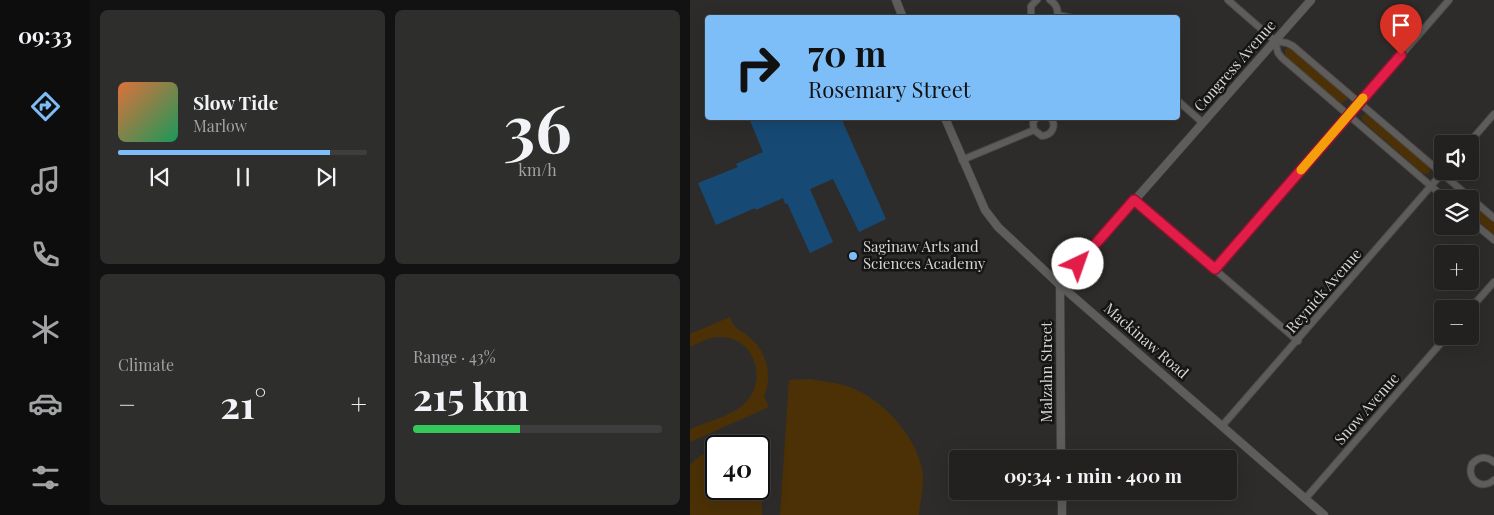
<!DOCTYPE html>
<meta charset="utf-8">
<style>
:root{--surface:#222120;--page:#2e2e2d;--text:#f1f3f6;--muted:#a2a3a5;--line:#3f3e3e;--accent:#7dbef9}
body{margin:0;font-family:"Playfair Display",serif;background:var(--page);color:var(--text);height:100vh;display:flex;flex-direction:column;font-size:19px;white-space:nowrap}
*{box-sizing:border-box;margin:0}
p{font-size:16px;color:var(--muted)}
.icon{flex:none;width:28px;height:28px;fill:none;stroke:currentColor;stroke-width:2;stroke-linecap:round;stroke-linejoin:round}
.map{position:relative;flex:1;overflow:hidden}
.drawer{display:flex;flex-direction:column;gap:10px;padding:10px;background:#131212;width:600px}
.drawer>*{flex:none}
.guide{position:absolute;left:15px;top:15px;width:475px;height:105px;border-radius:5px;box-shadow:0 5px 20px #0002,0 0 0 1px var(--line);background:#7dbef9;color:#111;overflow:hidden}
.tools{position:absolute;left:744px;top:135px;display:grid;gap:10px}
.tools a{display:grid;place-items:center;width:45px;height:45px;border-radius:5px;background:var(--surface);box-shadow:0 5px 20px #0002,0 0 0 1px var(--line);font-size:25px}
.speed{position:absolute;left:15px;top:435px;display:flex;gap:10px;font-size:25px;font-weight:700;text-align:center}
.speed>*{display:grid;place-content:center;width:65px;height:65px;border-radius:50%;background:var(--surface);box-shadow:0 5px 20px #0002,0 0 0 1px var(--line);line-height:1}
.speed .limit{border:2px solid #111;border-radius:8px;background:#fff;color:#111}
.pin{position:absolute;display:grid;place-items:center;width:42px;height:42px;color:#fff;margin:-51px -21px;border-radius:50% 50% 50% 0;rotate:-45deg;box-shadow:0 0 5px #0007}
.pin .icon{rotate:45deg}
.me{position:absolute;width:55px;margin:-28px;rotate:42deg;stroke-linejoin:round;filter:drop-shadow(0 0 4px #0008)}
.turn{display:flex;align-items:center;gap:18px;height:105px;padding:0 20px;font-size:22px}
.turn .icon{width:65px;height:65px;stroke-width:2.5}
.turn b{display:block;font-size:35px;line-height:42px}
.big{font-size:38px;font-weight:700;line-height:1.1}
.drawer .tile{flex:1;display:flex;flex-direction:column;justify-content:center;gap:8px;min-width:0;padding:0 18px;border-radius:8px;background:var(--page)}
.drawer .dial{align-items:center;gap:0}
.dial b{font-size:65px;line-height:1}
.song{display:flex;align-items:center;gap:15px}
.cover{width:60px;height:60px;border-radius:8px;background:linear-gradient(135deg,hsl(20 70% 55%),hsl(150 70% 35%))}
.played{height:5px;border-radius:2px;background:linear-gradient(90deg,var(--accent) 85%,var(--line) 85%)}
.keys{display:flex;justify-content:space-around;direction:ltr}
.heat{display:flex;justify-content:space-between;align-items:center;font-size:28px;direction:ltr}
.charge{height:8px;border-radius:4px;background:linear-gradient(90deg,#34c759 43%,var(--line) 0)}
.drawer .tiles{flex:1;display:grid;gap:10px;grid-template-columns:repeat(2,1fr)}
.trip{position:absolute;left:259px;top:450px;width:288px;height:50px;border-radius:5px;background:var(--surface);box-shadow:0 5px 20px #0002,0 0 0 1px var(--line);font-weight:700;line-height:50px;text-align:center}
main{display:flex;flex:1;min-height:0}
.menu{display:flex;flex-direction:column;width:90px;justify-content:space-around;align-items:center;background:#0e0d0d;color:var(--muted)}
.menu .icon{width:35px;height:35px}
.menu .active{color:var(--accent)}
.menu b{font-size:22px;color:var(--text)}
.map>svg:first-child{display:block}
.green{fill:#4c3106}
.building{fill:#164a75}
.lines{fill:none;stroke-linecap:round;stroke-linejoin:round}
.minor-casing{stroke:#4c4a49;stroke-width:8}
.tertiary-casing{stroke:#4c4a49;stroke-width:9}
.minor{stroke:#5f5d5b;stroke-width:6}
.tertiary{stroke:#5f5d5b;stroke-width:8}
.route-casing{stroke:#92132f;stroke-width:12}
.route{stroke:#e11d48;stroke-width:9}
.slow{stroke:#f59e0b;stroke-width:9}
.poi-dot{fill:#7dbef9;stroke:#151514;stroke-width:2}
.labels{text-anchor:middle;stroke-width:5;stroke-linejoin:round;paint-order:stroke}
.street-label{font-size:15px;fill:#d7d6d5;stroke:#151514}
.poi-label{font-size:15px;fill:#d7d6d5;stroke:#151514;text-anchor:start}
</style>
<main>
<nav class="menu">
<b>09:33</b>
<svg class="icon active" aria-label="directions" viewBox="0 0 24 24"><path d="M12 3l9 9-9 9-9-9zM9 14v-3h6M13 9l2 2-2 2"/></svg>
<svg class="icon" aria-label="music" viewBox="0 0 24 24"><path d="M9 18V5l10-2v13"/><circle cx="6" cy="18" r="3"/><circle cx="16" cy="16" r="3"/></svg>
<svg class="icon" aria-label="phone" viewBox="0 0 24 24"><path d="M5 4h4l2 5-3 2q2 4 5 5l2-3 5 2v4C11 20 4 13 5 4z"/></svg>
<svg class="icon" aria-label="climate" viewBox="0 0 24 24"><path d="M12 3v18M4 7l16 10M4 17L20 7"/></svg>
<svg class="icon" aria-label="car" viewBox="0 0 24 24"><path d="M5 17H2v-5l4-1 3-4h7l3 4 3 1v5h-3M9 17h6M6 11h13"/><circle cx="7" cy="17" r="2"/><circle cx="17" cy="17" r="2"/></svg>
<svg class="icon" aria-label="filters" viewBox="0 0 24 24"><path d="M4 7h16M4 17h16"/><circle cx="9" cy="7" r="2"/><circle cx="15" cy="17" r="2"/></svg>
</nav>
<section class="drawer">
<div class="tiles">
<div class="tile">
<div class="song"><i class="cover"></i><div><b>Slow Tide</b><p>Marlow</p></div></div>
<div class="played"></div>
<div class="keys"><svg class="icon" aria-label="previous" viewBox="0 0 24 24"><path d="M18 5L8 12l10 7zM5 5v14"/></svg><svg class="icon" aria-label="pause" viewBox="0 0 24 24"><path d="M8 5v14M16 5v14"/></svg><svg class="icon" aria-label="next" viewBox="0 0 24 24"><path d="M6 5l10 7-10 7zM19 5v14"/></svg></div>
</div>
<div class="tile dial"><b>36</b><p>km/h</p></div>
<div class="tile"><p>Climate</p>
<div class="heat"><a>−</a><b class="big">21°</b><a>+</a></div>
</div>
<div class="tile"><p>Range · 43%</p><b class="big">215 km</b><div class="charge"></div></div>
</div>
</section>
<div class="map">
<svg width="804" height="515" viewBox="0 0 804 515">
<rect width="100%" height="100%" fill="#2e2c2a"/>
<!-- green -->
<g class="green">
<path d="M598,48L602,49L656,95L657,100L651,103L647,100L595,56V50Z"/>
<path d="M676,114L736,164L739,167L740,172L737,174L732,173L675,123L671,118L673,115Z"/>
<path d="M780,202L804,223V235L780,214Z"/>
<path d="M40,317C45,330 48,328 58,336C77,351 83,375 74,397L79,407L0,442V429C17,422 39,417 53,405C79,383 66,336 29,337C19,337 9,343 0,347V334Z"/>
<path d="M119,379C130,381 142,382 153,385C188,394 225,434 232,469C235,481 230,502 229,515H90L99,380Z"/>
<path d="M59,443L71,444L72,515H0V466C5,458 17,451 26,449V489H69V446H36Z"/>
</g>
<!-- building -->
<path class="building" d="M59,118H151L196,219L169,232L143,179L120,189L143,242L120,253L97,203L95,204L93,198L66,210L65,208L26,225L8,183L48,167L46,164L73,152Z"/>
<g class="lines">
<!-- minor casing -->
<g class="minor-casing">
<g id="minor">
<path d="M360,0C366,4 369,10 367,18"/>
<path d="M538,0L585,41"/>
<path d="M368,15L382,18"/>
<path d="M341,18V6L347,0"/>
<path d="M585,41L597,43L603,46L804,218"/>
<path d="M585,41L588,53L592,58L756,199"/>
<path d="M488,101L513,123"/>
<path d="M346,118L343,123L344,130L352,136C362,135 367,126 361,118"/>
<path d="M778,144L804,114"/>
<path d="M272,160L344,130"/>
<path d="M444,200L608,341"/>
<path d="M780,220L804,240"/>
<path d="M525,269L759,0"/>
<path d="M780,309L804,282"/>
<path d="M532,426L754,171"/>
<path d="M804,462C797,456 789,456 782,464C776,479 791,491 804,480"/>
<path d="M615,499L757,336"/>
</g>
</g>
<!-- tertiary casing -->
<g class="tertiary-casing">
<g id="tertiary">
<path d="M206,0L213,18"/>
<path d="M255,118L295,210L308,227L370,285L634,515"/>
<path d="M370,285L621,0"/>
<path d="M370,285L371,459"/>
<path d="M372,491V515"/>
</g>
</g>
<!-- minor -->
<use href="#minor" class="minor"/>
<!-- tertiary -->
<use href="#tertiary" class="tertiary"/>
</g>
<g class="lines">
<!-- route casing -->
<g class="route-casing">
<path id="route" d="M388,264L444,200L525,269L711,55"/>
</g>
<!-- route -->
<use href="#route" class="route"/>
<!-- slow -->
<path class="slow" d="M611,170L673,98"/>
</g>
<!-- markers -->
<circle class="poi-dot" cx="163" cy="256" r="5"/>
<g class="labels">
<!-- street labels -->
<g class="street-label">
<text transform="translate(545 66) rotate(-49)" y="5">Congress Avenue</text>
<text transform="translate(634 291) rotate(-49)" y="5">Reynick Avenue</text>
<text transform="translate(456 341) rotate(41)" y="5">Mackinaw Road</text>
<text transform="translate(357 372) rotate(-90)" y="5">Malzahn Street</text>
<text transform="translate(677 409) rotate(-49)" y="5">Snow Avenue</text>
</g>
<!-- poi labels -->
<g class="poi-label">
<text x="173" y="252">Saginaw Arts and<tspan x="173" dy="17">Sciences Academy</tspan></text>
</g>
</g>
</svg>
<div class="tools">
<a><svg class="icon" aria-label="sound" viewBox="0 0 24 24"><path d="M4 9h4l5-4v14l-5-4H4zM17 9q2 3 0 6"/></svg></a>
<a><svg class="icon" aria-label="layers" viewBox="0 0 24 24"><path d="M12 4l9 5-9 5-9-5zM3 14l9 5 9-5"/></svg></a>
<a>+</a>
<a>−</a>
</div>
<div class="speed"><div class="limit">40</div></div>
<div class="pin" style="left:711px;top:55px;background:#d93025"><svg class="icon" aria-label="arrive" viewBox="0 0 24 24"><path d="M6 21V4h12l-3 4 3 4H6"/></svg></div>
<svg class="me" style="left:388px;top:264px" viewBox="-20 -20 40 40"><circle r="19" fill="#fff"/><path d="M0-13L10 11 0 6-10 11z" fill="#e11d48"/></svg>
<div class="trip">09:34 · 1 min · 400 m</div>
<div class="guide">
<div class="turn"><svg class="icon" aria-label="right" viewBox="0 0 24 24"><path d="M7 20v-9h11M14 6l5 5-5 5"/></svg><div><b>70 m</b>Rosemary Street</div></div>
</div>
</div>
</main>
